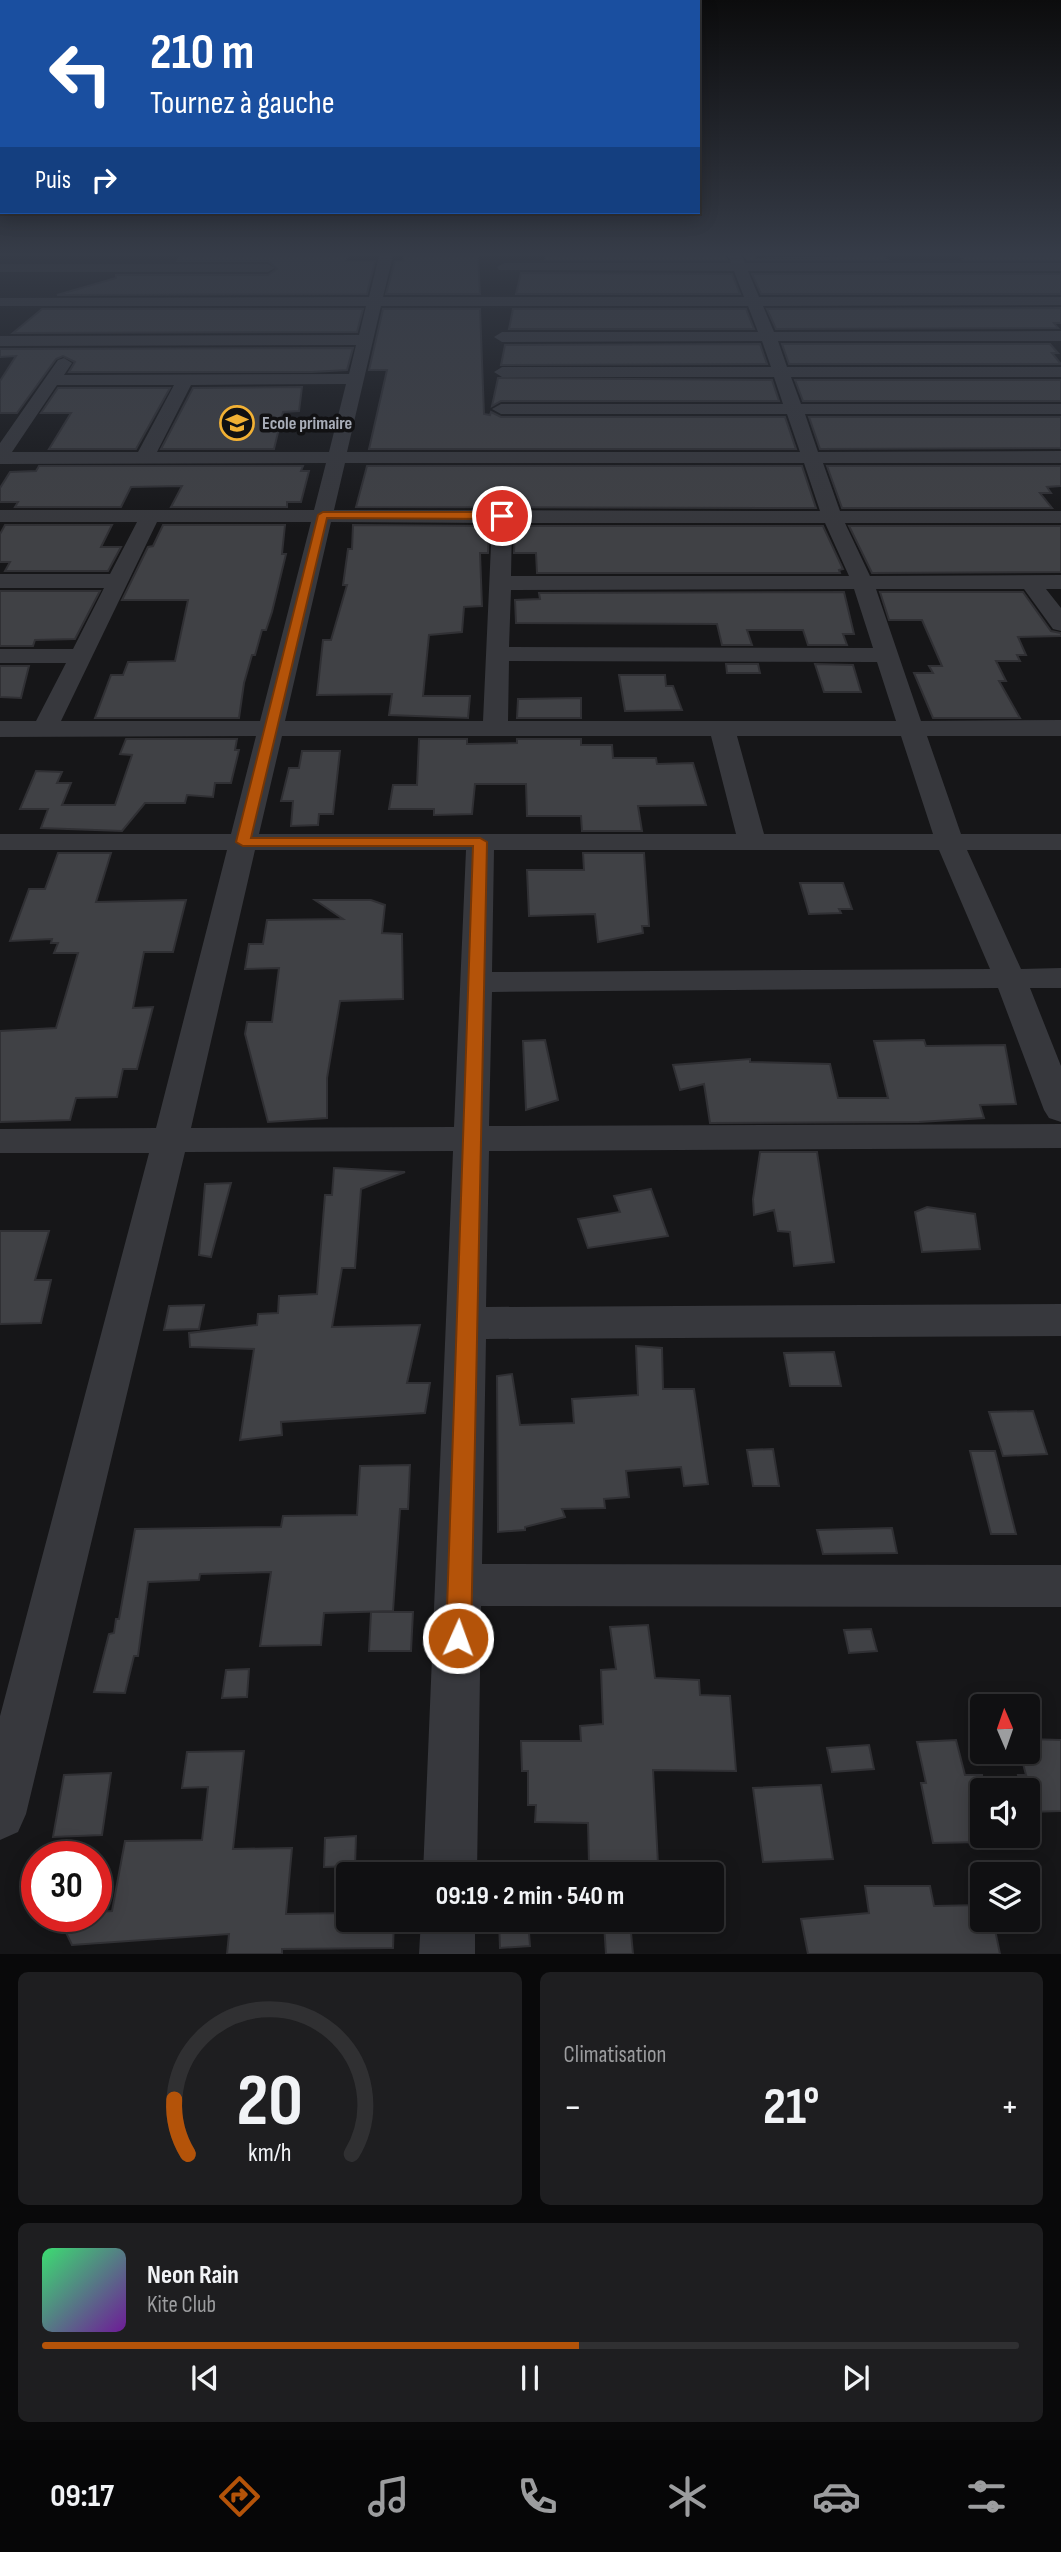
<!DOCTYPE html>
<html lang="fr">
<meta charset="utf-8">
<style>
:root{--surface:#101012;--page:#1e1e20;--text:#f1f3f6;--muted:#9c9d9f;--line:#303032;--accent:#b45309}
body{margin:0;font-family:"Sofia Sans Condensed",sans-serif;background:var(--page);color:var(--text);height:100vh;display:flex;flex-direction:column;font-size:26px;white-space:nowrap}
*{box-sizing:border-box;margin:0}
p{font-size:23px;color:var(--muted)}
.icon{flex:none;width:38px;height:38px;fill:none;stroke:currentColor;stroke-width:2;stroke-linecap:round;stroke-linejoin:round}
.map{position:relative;height:1954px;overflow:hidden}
.panel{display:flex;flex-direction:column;gap:18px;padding:18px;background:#09090a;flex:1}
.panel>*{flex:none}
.top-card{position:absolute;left:0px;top:0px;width:700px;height:214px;box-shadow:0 4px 18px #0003,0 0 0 2px var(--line);background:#1a4fa0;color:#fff;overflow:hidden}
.needle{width:46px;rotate:358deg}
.buttons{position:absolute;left:970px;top:1694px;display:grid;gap:14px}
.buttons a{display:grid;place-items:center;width:70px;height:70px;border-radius:7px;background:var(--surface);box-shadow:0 4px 18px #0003,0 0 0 2px var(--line);font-size:35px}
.speed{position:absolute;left:21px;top:1841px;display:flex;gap:14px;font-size:35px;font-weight:700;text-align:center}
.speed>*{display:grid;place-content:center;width:91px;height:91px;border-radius:50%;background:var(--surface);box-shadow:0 4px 18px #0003,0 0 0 2px var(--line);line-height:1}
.speed .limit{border:10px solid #d22;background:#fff;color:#111}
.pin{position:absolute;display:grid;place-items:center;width:60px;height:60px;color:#fff;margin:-30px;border:4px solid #fff;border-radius:50%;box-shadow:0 2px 7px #0007}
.me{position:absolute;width:77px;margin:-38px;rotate:2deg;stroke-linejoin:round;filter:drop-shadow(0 0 5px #0008)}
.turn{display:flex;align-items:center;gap:24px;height:147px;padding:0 35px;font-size:32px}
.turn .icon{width:91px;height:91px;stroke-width:2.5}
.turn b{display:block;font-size:49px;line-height:60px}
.then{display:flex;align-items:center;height:66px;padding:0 35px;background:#0003;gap:14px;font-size:26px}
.big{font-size:52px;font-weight:700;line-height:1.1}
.panel .tile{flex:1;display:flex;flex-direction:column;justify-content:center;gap:10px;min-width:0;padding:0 24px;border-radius:10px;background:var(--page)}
.panel .dial{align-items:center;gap:0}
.dial svg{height:182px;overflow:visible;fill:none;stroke:var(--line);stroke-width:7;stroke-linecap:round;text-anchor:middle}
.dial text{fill:var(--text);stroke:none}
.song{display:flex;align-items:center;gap:21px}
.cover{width:84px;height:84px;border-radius:10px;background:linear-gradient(135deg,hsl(140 70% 55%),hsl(280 70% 35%))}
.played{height:7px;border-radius:4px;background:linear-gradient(90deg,var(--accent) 55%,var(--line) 55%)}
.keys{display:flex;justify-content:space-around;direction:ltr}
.heat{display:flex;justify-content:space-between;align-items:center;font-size:38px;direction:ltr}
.panel .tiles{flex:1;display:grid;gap:18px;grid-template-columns:1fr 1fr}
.tile:last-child{grid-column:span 2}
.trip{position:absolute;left:336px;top:1862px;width:388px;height:70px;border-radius:7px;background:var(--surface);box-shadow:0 4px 18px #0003,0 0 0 2px var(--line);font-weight:700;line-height:70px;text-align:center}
.tabs{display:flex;height:112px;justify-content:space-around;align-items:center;background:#060607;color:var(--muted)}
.tabs .icon{width:49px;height:49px}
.tabs .selected{color:var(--accent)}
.tabs b{font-size:32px;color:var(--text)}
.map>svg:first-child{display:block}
.building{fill:#404145;stroke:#303034;stroke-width:2}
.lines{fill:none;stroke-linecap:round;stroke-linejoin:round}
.minor{fill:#37383d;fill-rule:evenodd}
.route{fill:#b45309;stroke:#753606;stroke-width:2}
.labels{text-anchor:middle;stroke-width:7;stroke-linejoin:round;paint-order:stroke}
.far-poi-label{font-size:18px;font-weight:bold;fill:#a8adb8;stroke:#111113;text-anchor:start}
</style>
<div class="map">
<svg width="1061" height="1954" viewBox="0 0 1061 1954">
<rect width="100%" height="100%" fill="#161618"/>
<!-- building -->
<g class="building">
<path d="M180,256H348L346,261H375L367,294L57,295L116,278V275H268L277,269L268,261H177Z"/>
<path d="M404,256H478L480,294H386L395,261H403Z"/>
<path d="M546,256H725L727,260H545Z"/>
<path d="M745,256H754L755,259L884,256L888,260H747Z"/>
<path d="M960,256H1061V260H963Z"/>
<path d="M521,273L732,274L740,294H516Z"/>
<path d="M752,274H1061V294H761Z"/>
<path d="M1061,308V323H1054L1058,328L776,329L767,309Z"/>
<path d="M42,309H363L357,332L13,333Z"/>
<path d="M383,309H480L484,414L490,415L491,412L501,417H785L796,449H369L387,370H369Z"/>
<path d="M513,309H746L754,329H509Z"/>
<path d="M760,344L767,364L501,365L505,345Z"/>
<path d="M782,344H1050L1058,353H1052L1061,364H789Z"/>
<path d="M353,348L347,370L312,372H69L75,362L63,356L56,359L17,413H0V381L16,356L0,357V349Z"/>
<path d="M498,378L772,380L779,401H501L492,406Z"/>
<path d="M795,380H1061V401H803Z"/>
<path d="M302,387L299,411L283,412L274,449H161L193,388Z"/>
<path d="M58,388H170L136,449H49L71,413H41Z"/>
<path d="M809,417H1061V448L820,449Z"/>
<path d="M39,466H303L301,471H309L301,502H287V507H171L182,486L131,487L121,507H15L18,502H0V488L10,472L36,471Z"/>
<path d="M367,466H802L816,508L356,507Z"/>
<path d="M827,466H1061V486L1047,487L1051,493H1040L1052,508H842Z"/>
<path d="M5,525H112L101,547H121L108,571H5L10,562H0V534Z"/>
<path d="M163,525H285L282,554H286L272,612L266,630H262L255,655H252L244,683L239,718H95L111,675H123L128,662L175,661L188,600H122L148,547L153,546Z"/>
<path d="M353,525L489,526L488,553H480L482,606L464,607L462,632L429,635L423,696H470L468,718L389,715L392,694L317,695L323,640H331L347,585H343L348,549H352Z"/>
<path d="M515,526H823L843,569L839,570L840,573H537L536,553H514Z"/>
<path d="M849,526H1061V572L872,573Z"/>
<path d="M0,591H100L75,639L35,640L33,646H0Z"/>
<path d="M844,592L854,634H843L847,645H808L803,630H747L752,645H722L717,624L516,623L515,600L540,599L539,593Z"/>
<path d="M880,592H1023L1051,631L1061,633V636L1018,637L1026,655H1017L1020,661H996L1006,681H999L1020,718H933L914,673H933L929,666H942L922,620H889Z"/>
<path d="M726,664H758L760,673H727Z"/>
<path d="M815,664L853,665L861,692H824Z"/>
<path d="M0,666H29L21,698L0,697Z"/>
<path d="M619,675H665L666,686H673L682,710L625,711Z"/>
<path d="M581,698V718H517L518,699Z"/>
<path d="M126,739H237L235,750H239L231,783H215L213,797L187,795L185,803H145L122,831L41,828L48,809H20L36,771L62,772L57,783H71L62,805H115L132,755L120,754Z"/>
<path d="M419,739H467V744L517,743V739H581V745H612L613,758H656L657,764L693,763L706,805L638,806L642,831H582L581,816H527L526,784H475L472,814L434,815V809H389L393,785H417Z"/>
<path d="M302,751H340L333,814H319L318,825L291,826L293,801H281L289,768H299Z"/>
<path d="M58,853H111L96,902L186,900L173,952H144L133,1008L153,1007L137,1069H123L117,1097L76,1098L70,1120L0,1122V1031L56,1028L78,953H54L58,943H51L52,939L10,941L29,889H45Z"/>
<path d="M583,853H644L649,926H642L643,933L598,942L595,914L529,916L527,870H584Z"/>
<path d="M800,883H843L852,909H839L841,913L809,914Z"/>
<path d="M315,900H371L385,905L382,933L402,934L403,999L340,1001L327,1078V1118L268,1122L245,1034L247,1022H272L279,968L245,969L249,944H263L267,920L343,919Z"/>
<path d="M545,1040L558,1100L526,1110L523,1041Z"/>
<path d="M924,1040L926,1046L1005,1045L1016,1104L980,1105L984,1118L919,1122L710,1123L704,1084L680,1090L673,1065L750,1059V1062L830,1064L838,1098H888L874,1041Z"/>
<path d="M760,1152H817L834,1262L794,1266L790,1232L778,1231L774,1210L754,1215L753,1199Z"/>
<path d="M334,1168L405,1172L361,1189L355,1268H342L332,1327L420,1325L407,1383H430L425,1413L281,1422L282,1435L240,1440L254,1349L190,1347L189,1333L257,1325L258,1314L278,1313L279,1296L317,1294L325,1195H332Z"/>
<path d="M231,1183L211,1257L199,1255L205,1184Z"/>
<path d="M651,1189L668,1236L588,1248L578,1219L620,1212L614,1196Z"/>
<path d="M927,1207L975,1214L980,1249L922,1252L915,1212Z"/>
<path d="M0,1231H49L35,1280H51L41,1323L0,1324Z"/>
<path d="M204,1305L199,1329L164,1330L169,1306Z"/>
<path d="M636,1346L662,1348L663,1389H694L708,1484L684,1486L681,1467L626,1471L629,1497L604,1499L605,1508L562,1509L565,1517L525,1527V1530L498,1532L497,1376L512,1374L520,1425L574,1423L572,1399L638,1395Z"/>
<path d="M834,1352L841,1386H790L784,1353Z"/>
<path d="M1033,1411L1047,1454L1003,1456L989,1412Z"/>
<path d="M773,1449L779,1486H753L747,1450Z"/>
<path d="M970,1451H995L1016,1534H991Z"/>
<path d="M410,1465L408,1509H400L393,1611L324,1613L321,1645L260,1646L271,1572L200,1574L199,1580L148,1582L138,1656H134L125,1693L94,1692L109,1634L114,1633L116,1619H119L135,1529L281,1527L283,1516L357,1515L360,1466Z"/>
<path d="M892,1528L897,1553L823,1554L817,1530Z"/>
<path d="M371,1612H413L411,1651H369Z"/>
<path d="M648,1625L655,1678L699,1680L700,1695L730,1696L736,1771L653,1770L658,1864L589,1863L588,1823L535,1822L536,1805H528V1771H522L521,1741H581L580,1726L603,1724L601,1670L616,1669L610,1627Z"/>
<path d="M871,1629L877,1651L849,1653L844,1630Z"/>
<path d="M249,1669L247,1697L222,1698L226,1670Z"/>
<path d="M1027,1739L1061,1740V1811L1028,1812L1027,1790H1022L1018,1775H1026L1020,1752H1027Z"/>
<path d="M956,1740L965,1775H982V1842L933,1843L921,1783H926L917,1742Z"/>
<path d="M869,1745L874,1769L832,1772L827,1748Z"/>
<path d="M244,1751L233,1849L292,1848L286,1914L348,1913V1920H394L393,1948L282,1949V1954H227L229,1934L72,1945L58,1916H96V1912L112,1911L125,1841L202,1840L208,1787L182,1788L187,1752Z"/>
<path d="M111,1773L102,1835L53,1837L64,1775Z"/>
<path d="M821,1785L833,1859L763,1862L753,1788Z"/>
<path d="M356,1836L355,1866L324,1867L325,1838Z"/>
<path d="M865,1886H930L934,1906L982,1905V1920H993L1000,1954H808L801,1919L869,1913Z"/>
<path d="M499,1920H528L530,1946L500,1948Z"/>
<path d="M630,1922L633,1954H606L604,1924Z"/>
</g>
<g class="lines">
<!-- minor -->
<g class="minor">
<path d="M379,256H393L383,297H744L734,271L499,270L497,267L504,263H731L728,256H742L745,263H1061V271H748L759,297H1061V305L763,306L774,332L1061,331V341H778L787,367H1061V377H791L801,404H1061V414H805L818,452L1061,451V463H823L840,511H1061V523H845L870,576L1061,575V589H1046L1061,608V631L1053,629L1024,589H876L921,721L1061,720V736H927L961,834H1061V850H967L1021,969L1061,968V988H1030L1061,1066V1122L1049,1118L1044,1110L998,988L492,992L489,1126L1061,1124V1148L489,1151L486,1307L1061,1304V1336L486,1339L482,1564L1061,1565V1607L481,1606L477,1874H423L453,1151L185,1152L26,1814L18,1832L0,1840V1716L149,1153H0V1129L156,1128L227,850H0V834H231L256,736L0,737V721H36L66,663H0V649H73L104,588H0V574H110L137,522H0V510H314L326,463L0,464V443L58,360L64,358L72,363L64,375L349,374L356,345L0,346V336L359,335L366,306H0V298L369,297ZM381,306H748L758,332H502L494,337L502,342L762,341L771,367H502L494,372L502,377H774L783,404H501L492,409L501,414H787L800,452H347ZM346,384L329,452H157L191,385ZM57,385H174L138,452H12ZM345,463H804L820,511L334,510ZM157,522H311L260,721H61ZM331,522L492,523L483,721H285ZM512,523H825L849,576H511ZM854,589L873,648L509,647L511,590ZM509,661L877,662L896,721H508ZM282,736H711L736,834H259ZM737,736H901L933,834H764ZM255,850H466L454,1127L191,1128ZM494,850H939L990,969L492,972Z"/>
<path d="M0,264H268L275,268L268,272H0Z"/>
<path d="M421,1920H475V1954H419Z"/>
</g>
</g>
<!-- sky -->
<linearGradient id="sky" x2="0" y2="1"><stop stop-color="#0c0c0d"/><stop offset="0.48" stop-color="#363c48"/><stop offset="1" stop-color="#363c48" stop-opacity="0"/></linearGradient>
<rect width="1061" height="529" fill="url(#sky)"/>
<!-- route -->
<path class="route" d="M323,512H502L507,516L502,519L327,518L251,838H480L487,842L471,1638L467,1646L458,1649L450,1646L446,1638L473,846H243L236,842L318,515Z"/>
<!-- icons -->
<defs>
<g id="school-ring" transform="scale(1.75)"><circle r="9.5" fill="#111113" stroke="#f2b134" stroke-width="1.5"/><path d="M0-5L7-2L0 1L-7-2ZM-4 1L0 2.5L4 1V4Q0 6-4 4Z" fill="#f2b134"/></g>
</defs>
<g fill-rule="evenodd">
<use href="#school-ring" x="237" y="423"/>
</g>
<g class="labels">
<!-- far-poi labels -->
<g class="far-poi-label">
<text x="262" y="429">Ecole primaire</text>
</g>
</g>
</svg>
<div class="buttons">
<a><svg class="needle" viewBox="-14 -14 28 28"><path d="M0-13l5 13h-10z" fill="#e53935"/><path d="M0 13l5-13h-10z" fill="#9c9d9f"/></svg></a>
<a><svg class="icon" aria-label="sound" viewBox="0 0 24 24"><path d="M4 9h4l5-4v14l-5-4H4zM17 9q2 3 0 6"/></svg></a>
<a><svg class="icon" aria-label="layers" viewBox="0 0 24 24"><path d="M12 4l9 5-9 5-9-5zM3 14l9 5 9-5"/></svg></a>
</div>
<div class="speed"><div class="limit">30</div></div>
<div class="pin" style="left:502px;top:516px;background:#d93025"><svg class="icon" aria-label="arrive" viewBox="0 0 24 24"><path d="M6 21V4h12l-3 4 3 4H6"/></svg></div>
<svg class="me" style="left:458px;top:1638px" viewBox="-20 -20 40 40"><circle r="17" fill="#b45309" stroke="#fff" stroke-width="3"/><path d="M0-11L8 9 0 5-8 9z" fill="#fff"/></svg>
<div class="trip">09:19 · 2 min · 540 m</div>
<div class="top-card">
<div class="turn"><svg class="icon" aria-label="left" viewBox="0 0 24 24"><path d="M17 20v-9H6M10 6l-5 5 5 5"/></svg><div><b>210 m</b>Tournez à gauche</div></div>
<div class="then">Puis<svg class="icon" aria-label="right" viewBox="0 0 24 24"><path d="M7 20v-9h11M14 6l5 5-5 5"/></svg></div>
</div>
</div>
<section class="panel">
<div class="tiles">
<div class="tile dial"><svg viewBox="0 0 100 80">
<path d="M14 69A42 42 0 1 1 86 69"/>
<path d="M14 69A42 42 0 0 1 8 45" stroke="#b45309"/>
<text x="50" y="56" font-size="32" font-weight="700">20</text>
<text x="50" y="72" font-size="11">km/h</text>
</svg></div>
<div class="tile"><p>Climatisation</p>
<div class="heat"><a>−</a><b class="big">21°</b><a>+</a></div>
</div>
<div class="tile">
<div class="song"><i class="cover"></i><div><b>Neon Rain</b><p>Kite Club</p></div></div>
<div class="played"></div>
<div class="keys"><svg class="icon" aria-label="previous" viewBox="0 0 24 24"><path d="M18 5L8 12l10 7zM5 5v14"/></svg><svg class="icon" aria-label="pause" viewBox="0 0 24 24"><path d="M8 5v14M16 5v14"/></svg><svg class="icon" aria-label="next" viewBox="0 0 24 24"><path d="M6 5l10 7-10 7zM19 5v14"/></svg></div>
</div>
</div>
</section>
<nav class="tabs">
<b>09:17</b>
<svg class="icon selected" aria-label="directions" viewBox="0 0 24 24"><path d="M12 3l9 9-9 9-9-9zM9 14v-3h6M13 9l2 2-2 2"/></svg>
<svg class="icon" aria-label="music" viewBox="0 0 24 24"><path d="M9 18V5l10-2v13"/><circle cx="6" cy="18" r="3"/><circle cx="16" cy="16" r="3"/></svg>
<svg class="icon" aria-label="phone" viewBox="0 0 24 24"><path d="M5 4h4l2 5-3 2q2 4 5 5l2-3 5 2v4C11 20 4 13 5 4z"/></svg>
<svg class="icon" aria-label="climate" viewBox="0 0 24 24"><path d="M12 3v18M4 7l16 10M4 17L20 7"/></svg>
<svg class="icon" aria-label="car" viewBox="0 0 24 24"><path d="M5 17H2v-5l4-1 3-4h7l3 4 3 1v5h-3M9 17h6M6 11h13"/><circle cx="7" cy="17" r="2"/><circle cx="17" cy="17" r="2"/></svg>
<svg class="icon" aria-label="filters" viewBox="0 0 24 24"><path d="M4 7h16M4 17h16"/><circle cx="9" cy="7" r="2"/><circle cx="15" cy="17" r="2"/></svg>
</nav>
